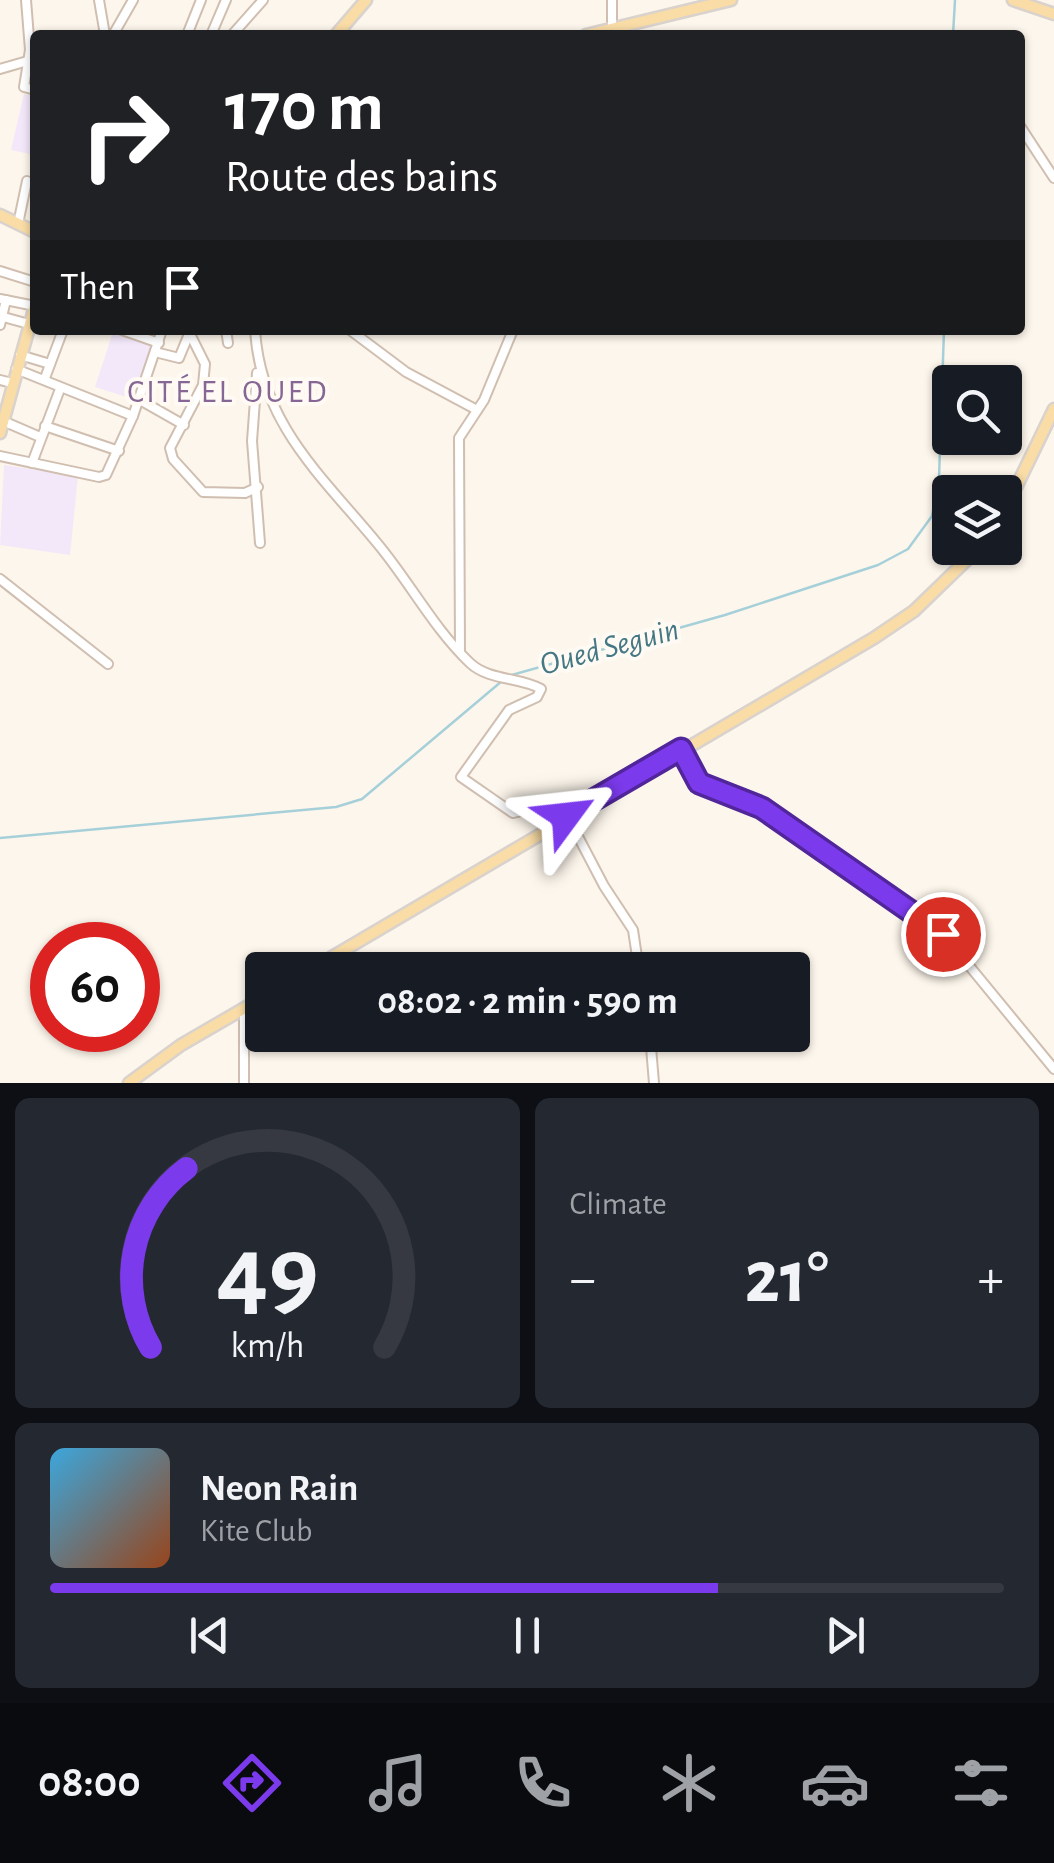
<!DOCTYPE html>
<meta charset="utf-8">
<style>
:root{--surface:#171b24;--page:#242831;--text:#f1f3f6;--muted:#9ea1a6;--line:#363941;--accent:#7c3aed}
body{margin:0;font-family:"Alegreya Sans",sans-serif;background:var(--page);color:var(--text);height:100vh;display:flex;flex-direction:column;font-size:38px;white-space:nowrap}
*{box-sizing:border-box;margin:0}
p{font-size:32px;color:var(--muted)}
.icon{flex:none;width:55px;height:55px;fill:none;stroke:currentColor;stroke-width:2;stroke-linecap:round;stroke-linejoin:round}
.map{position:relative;height:1083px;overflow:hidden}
.panel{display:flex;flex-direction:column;gap:15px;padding:15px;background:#0d0f14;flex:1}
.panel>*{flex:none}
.top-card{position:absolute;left:30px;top:30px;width:995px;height:305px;border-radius:10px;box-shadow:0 2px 8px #0004;background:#202124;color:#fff;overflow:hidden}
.buttons{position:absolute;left:932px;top:365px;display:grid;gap:20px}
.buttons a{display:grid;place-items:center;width:90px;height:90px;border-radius:10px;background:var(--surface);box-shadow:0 2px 8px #0004;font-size:50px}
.speed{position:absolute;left:30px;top:922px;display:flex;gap:20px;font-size:50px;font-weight:700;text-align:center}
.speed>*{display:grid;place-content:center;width:130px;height:130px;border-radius:50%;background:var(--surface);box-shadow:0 2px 8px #0004;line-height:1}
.speed .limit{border:15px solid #d22;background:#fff;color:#111}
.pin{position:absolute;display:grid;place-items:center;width:85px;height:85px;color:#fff;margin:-42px;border:5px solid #fff;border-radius:50%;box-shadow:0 2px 10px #0007}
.me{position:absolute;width:110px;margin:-55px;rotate:60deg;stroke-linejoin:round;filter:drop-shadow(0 0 8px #0008)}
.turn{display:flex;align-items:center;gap:35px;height:210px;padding:0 30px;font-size:45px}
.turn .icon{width:130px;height:130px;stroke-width:2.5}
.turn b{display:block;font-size:70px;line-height:85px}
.then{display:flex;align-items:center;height:95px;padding:0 30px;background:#0003;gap:20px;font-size:38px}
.big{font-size:75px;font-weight:600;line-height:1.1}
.panel .widget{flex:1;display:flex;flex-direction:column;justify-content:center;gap:15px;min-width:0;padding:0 35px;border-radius:15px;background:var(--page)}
.panel .dial{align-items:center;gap:0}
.dial svg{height:260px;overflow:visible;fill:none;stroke:var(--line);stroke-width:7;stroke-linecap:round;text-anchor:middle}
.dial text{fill:var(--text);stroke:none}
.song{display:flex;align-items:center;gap:30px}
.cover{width:120px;height:120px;border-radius:15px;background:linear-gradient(135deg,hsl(200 70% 55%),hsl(20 70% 35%))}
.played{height:10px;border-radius:5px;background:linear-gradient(90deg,var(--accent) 70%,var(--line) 70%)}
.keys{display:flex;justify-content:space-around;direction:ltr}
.heat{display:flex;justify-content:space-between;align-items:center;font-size:55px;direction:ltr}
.panel .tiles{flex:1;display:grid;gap:15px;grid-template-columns:1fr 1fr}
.widget:last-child{grid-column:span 2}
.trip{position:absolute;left:245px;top:952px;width:565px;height:100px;border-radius:10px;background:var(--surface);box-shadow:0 2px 8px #0004;font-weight:600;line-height:100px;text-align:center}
.tabs{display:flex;height:160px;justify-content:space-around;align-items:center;background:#090b0e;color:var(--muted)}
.tabs .icon{width:70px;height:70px}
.tabs .on{color:var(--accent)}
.tabs b{font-size:45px;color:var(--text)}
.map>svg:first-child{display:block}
.education{fill:#f3e8fa}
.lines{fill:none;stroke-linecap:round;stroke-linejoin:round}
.stream{stroke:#a6d0d9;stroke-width:2.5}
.minor-casing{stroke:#d0bfb0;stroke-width:12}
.major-casing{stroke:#d9d2cd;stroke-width:15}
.minor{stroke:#fff;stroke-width:8}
.major{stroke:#f9dca6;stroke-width:10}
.route-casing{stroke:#51269a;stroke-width:25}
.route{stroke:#7c3aed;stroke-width:18}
.labels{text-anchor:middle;stroke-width:8;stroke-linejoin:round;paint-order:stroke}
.neighbourhood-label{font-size:32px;letter-spacing:2.5px;fill:#856694;stroke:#fffaf3}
.water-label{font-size:32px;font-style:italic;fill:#447884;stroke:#fffaf3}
</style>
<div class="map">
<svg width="1054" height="1083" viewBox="0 0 1054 1083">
<rect width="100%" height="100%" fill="#fdf6ec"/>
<!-- education -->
<g class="education">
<path d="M24,94L35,97V155L11,150Z"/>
<path d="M113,332L154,345L136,400L95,387Z"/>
<path d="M4,465L78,476L70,555L0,545Z"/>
</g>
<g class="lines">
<!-- stream -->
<g class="stream">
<path d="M953,35L955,0"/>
<path d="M508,676L725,615L878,565L908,549L932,516L939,478L944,330"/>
<path d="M0,838L336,807L362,799L502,681"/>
</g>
<!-- minor casing -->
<g class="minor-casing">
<g id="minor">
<path d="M26,0L30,50L24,87L35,90"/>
<path d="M99,0L105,35"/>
<path d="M612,0V35"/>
<path d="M113,35L133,0"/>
<path d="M187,35L201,0"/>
<path d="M211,35L226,0"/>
<path d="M232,35L263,0"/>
<path d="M0,69L31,60"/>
<path d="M1020,126L1054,178"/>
<path d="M18,224L27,181"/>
<path d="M0,271L35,282"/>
<path d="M0,299L35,306"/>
<path d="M0,316L29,324"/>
<path d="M0,325L6,300"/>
<path d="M122,330L159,343"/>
<path d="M188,330L205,364L203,385L170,448L173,459L203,492L245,493L258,487"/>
<path d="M226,330L228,343"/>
<path d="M255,330C261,424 321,475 377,543C409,581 434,629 470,663C489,681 521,677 541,689L537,697L509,710L461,777L513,813L560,802L604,886L633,930L639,970"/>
<path d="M350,330L406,372L477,410"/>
<path d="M155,352L179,358L189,334"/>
<path d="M20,355L50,364"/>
<path d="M16,369L133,416"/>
<path d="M257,373L252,441L260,543"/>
<path d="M45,378L63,330"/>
<path d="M0,380L12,383"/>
<path d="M140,400L184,425"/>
<path d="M3,421L40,437"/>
<path d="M45,426L119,451"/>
<path d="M0,456L99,477L106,475L133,416L162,330"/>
<path d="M32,463L60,389"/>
<path d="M0,579L108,664"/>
<path d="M460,651L459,438L484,400L513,330"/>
<path d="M681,749L699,783L763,808L943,934L1054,1069"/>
<path d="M244,1009V1083"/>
<path d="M650,1035L654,1083"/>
</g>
</g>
<!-- major casing -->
<g class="major-casing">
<g id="major">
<path d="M1013,0L1054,14"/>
<path d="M336,35L366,0"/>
<path d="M586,35L731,0"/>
<path d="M0,215L35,232"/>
<path d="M0,433L35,306"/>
<path d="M1005,510L1054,409"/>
<path d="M310,970L874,638L914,611L979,548"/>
<path d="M129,1083L181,1045L262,998"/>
</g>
</g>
<!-- minor -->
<use href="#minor" class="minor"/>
<!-- major -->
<use href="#major" class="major"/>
</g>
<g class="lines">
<!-- route casing -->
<g class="route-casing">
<path id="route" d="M566,816L681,749L699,783L762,808L943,934"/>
</g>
<!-- route -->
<use href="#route" class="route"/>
</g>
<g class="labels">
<!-- neighbourhood labels -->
<g class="neighbourhood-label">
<text x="228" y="402">CITÉ EL OUED</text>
</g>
<!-- water labels -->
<g class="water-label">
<text transform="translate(609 646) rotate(-15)" y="11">Oued Seguin</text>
</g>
</g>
</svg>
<div class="buttons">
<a><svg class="icon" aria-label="search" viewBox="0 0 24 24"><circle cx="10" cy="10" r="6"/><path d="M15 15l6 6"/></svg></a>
<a><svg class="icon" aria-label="layers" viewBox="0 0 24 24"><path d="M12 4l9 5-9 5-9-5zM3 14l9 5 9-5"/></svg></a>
</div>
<div class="speed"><div class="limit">60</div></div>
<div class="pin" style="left:943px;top:934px;background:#d93025"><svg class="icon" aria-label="arrive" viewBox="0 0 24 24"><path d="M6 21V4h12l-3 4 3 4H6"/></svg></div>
<svg class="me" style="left:566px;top:816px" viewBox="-20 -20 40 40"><path d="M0-17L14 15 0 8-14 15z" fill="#7c3aed" stroke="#fff" stroke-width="4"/></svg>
<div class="trip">08:02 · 2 min · 590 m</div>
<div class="top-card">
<div class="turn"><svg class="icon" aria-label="right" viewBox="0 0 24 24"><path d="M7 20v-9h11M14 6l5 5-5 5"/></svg><div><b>170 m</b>Route des bains</div></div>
<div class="then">Then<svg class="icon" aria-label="arrive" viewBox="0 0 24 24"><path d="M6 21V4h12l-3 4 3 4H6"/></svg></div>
</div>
</div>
<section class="panel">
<div class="tiles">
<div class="widget dial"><svg viewBox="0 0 100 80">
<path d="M14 69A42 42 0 1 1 86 69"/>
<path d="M14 69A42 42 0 0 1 25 14" stroke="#7c3aed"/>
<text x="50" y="56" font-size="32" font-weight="700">49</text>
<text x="50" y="72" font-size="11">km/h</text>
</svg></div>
<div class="widget"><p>Climate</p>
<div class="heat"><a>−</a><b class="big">21°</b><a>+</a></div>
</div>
<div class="widget">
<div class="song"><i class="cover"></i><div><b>Neon Rain</b><p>Kite Club</p></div></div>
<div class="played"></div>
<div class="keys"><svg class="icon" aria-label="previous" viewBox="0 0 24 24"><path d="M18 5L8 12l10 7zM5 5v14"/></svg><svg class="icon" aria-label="pause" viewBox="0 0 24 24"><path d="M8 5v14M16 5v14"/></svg><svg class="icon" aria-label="next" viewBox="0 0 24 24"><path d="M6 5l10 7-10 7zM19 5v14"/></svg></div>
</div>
</div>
</section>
<nav class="tabs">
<b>08:00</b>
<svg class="icon on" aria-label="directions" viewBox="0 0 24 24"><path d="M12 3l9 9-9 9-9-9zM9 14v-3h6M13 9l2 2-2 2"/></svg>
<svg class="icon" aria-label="music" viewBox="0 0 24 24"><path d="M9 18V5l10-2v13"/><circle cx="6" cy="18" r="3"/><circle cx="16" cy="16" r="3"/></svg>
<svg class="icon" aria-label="phone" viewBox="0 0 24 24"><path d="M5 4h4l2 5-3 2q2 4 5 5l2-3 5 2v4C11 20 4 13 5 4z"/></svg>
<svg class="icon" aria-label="climate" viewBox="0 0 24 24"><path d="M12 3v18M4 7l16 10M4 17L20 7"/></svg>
<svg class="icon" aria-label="car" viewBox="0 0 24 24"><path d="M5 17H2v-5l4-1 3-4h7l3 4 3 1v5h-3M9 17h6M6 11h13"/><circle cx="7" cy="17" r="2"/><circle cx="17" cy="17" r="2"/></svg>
<svg class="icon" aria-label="filters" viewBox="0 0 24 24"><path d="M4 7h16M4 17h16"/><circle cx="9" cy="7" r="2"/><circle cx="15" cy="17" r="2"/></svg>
</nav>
